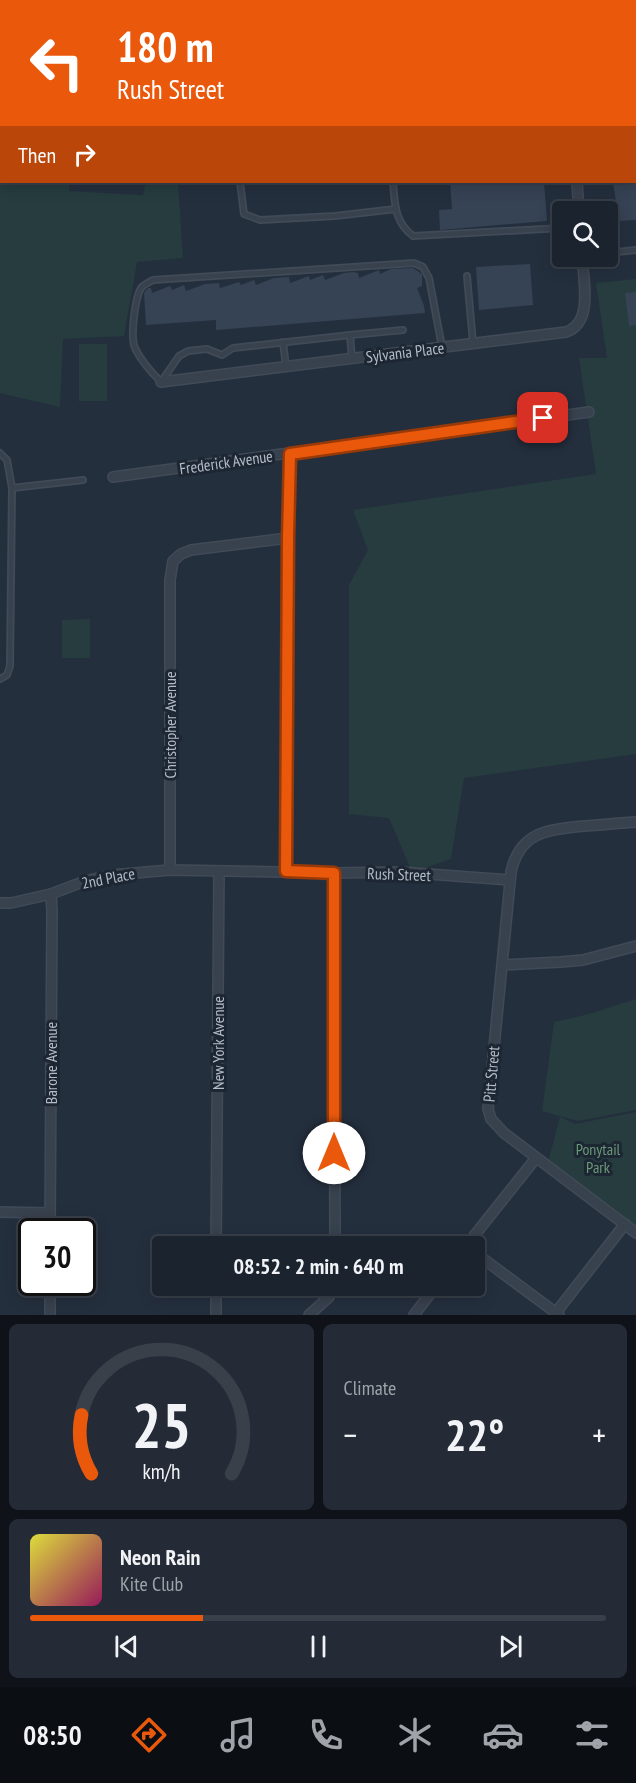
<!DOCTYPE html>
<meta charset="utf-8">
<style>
:root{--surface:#1b232e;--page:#242b36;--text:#f1f3f6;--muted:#a0a4aa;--line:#39404a;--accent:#ea580c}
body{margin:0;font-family:"PT Sans Narrow",sans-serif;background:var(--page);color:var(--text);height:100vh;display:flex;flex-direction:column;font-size:22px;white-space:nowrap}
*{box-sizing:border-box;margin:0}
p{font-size:20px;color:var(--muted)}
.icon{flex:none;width:33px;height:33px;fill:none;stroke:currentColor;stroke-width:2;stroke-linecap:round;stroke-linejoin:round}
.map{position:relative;height:1315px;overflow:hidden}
.drawer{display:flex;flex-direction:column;gap:9px;padding:9px;background:#0f1319;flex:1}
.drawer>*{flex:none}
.guide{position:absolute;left:0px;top:0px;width:636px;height:183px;box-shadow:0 3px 15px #0003,0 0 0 2px var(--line);background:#ea580c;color:#fff;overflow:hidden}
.tools{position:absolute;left:552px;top:201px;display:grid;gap:12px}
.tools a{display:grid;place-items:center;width:66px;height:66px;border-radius:6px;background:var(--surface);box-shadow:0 3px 15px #0003,0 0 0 2px var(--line);font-size:30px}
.speed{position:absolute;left:18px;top:1218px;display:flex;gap:12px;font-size:30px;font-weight:700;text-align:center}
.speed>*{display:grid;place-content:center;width:78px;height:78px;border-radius:50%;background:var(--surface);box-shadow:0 3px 15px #0003,0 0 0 2px var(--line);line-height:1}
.speed .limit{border:3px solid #111;border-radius:9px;background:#fff;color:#111}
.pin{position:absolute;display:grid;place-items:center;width:51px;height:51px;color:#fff;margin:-26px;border-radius:12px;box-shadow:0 3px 9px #0006}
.me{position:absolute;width:66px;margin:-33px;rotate:0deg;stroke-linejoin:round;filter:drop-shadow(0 0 4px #0008)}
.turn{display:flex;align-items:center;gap:21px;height:126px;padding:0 18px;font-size:27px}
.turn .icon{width:78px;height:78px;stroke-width:2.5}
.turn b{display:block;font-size:42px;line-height:51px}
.then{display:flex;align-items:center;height:57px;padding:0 18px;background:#0003;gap:12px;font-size:22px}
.big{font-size:45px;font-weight:600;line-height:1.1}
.drawer .tile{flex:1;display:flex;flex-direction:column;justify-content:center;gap:9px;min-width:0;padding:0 21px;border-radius:9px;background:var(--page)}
.drawer .dial{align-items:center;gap:0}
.dial svg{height:156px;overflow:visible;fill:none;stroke:var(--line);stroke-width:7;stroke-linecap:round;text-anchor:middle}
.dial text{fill:var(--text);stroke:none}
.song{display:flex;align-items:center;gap:18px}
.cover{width:72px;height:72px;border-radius:9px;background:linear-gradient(135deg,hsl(60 70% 55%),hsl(330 70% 35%))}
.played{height:6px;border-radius:3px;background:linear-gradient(90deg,var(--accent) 30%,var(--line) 30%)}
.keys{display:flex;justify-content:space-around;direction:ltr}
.heat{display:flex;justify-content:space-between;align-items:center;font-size:33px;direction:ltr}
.drawer .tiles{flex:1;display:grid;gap:9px;grid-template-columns:1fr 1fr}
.tile:last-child{grid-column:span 2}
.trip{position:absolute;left:152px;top:1236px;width:333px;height:60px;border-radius:6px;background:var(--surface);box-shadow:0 3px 15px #0003,0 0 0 2px var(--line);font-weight:600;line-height:60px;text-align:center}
.tab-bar{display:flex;height:96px;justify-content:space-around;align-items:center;background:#0b0e12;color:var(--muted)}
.tab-bar .icon{width:42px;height:42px}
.tab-bar .active{color:var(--accent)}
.tab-bar b{font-size:27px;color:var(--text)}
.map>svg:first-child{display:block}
.green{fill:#263c3f}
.building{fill:#364354}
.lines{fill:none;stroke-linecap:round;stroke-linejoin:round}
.service-casing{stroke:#414a57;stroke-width:8}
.minor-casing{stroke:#414a57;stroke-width:12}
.service{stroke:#38414e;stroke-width:4.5}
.minor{stroke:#38414e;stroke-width:9}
.route-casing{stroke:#983908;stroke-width:15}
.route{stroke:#ea580c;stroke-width:10}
.labels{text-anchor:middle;stroke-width:6;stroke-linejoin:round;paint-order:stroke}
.street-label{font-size:16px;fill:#b4bcc9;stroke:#1d2633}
.park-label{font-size:16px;fill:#6b9a76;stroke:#1d2633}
</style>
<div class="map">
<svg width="636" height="1315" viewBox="0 0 636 1315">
<rect width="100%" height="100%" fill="#242f3e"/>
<!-- green -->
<g class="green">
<path d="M0,0H73V2H2V182H69V191L143,195L146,182H178L183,258L137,262L124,336L63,339L60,407L0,393Z"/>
<path d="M636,279V754L464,778L451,859L412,872L389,818L349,814V585L368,550L353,510L596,474L579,358H607L596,283Z"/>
<rect x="79" y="344" width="28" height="57"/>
<path d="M90,619V658H62V620Z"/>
<path d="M636,999V1110L578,1121L542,1111L554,1022L589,1014Z"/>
<path d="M636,1112V1231L547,1166L560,1117L575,1124Z"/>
</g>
<!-- building -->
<g class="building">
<path d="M450,182H544L547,221L440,230L439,210L452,209Z"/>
<path d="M613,182H636V220L619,221Z"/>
<path d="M530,264L533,305L479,310L476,267Z"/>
<path d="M413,268L422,274V286L417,288L424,306L425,313L216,330V320L146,325L144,293L148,288H151L152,293L170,286L172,290L184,285L186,291L205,284L219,283L220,288L239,282L241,285L254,280L256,285L274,278L289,277L290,283L309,276L310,280L323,275L325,280L344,273L352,272L358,273L359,278L379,270L380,274L391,269Z"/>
<path d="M636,292V325L629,326L625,293Z"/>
</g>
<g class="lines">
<!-- service casing -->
<g class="service-casing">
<g id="service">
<path d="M395,0L396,2"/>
<path d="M86,2V0"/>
<path d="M165,2V0"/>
<path d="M634,88H636"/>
<path d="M240,182L244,214L260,220L335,216L396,209"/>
<path d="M393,182C395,204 394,221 413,236L562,228"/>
<path d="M608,253L636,250"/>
<path d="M467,276L473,343"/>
<path d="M350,335L233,348L222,355L207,349L188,351L179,356L161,382C151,372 141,361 135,348C130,338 135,298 141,288C144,284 148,283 153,280L414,263L423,267L429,278L442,347"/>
<path d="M283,342L286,367"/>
<path d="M352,359L350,335L403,330"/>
<path d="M0,453L7,460L12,488L10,666L7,675L0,679"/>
<path d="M12,488L83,480"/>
</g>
</g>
<!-- minor casing -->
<g class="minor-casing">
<g id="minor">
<path d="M566,0V2"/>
<path d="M577,182L579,212"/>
<path d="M161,382L566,332C594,323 583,279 582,256"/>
<path d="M113,477L589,412"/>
<path d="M636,822C619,823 601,825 584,826C548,830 520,831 511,872L488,1109L491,1119L504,1133L636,1233"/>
<path d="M170,870V580L173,561L181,554L191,550L288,538"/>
<path d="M286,871L288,538L290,454"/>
<path d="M334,873L335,1246"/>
<path d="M0,903H11L51,894L85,881L112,875L170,870L334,873L401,872L510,880"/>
<path d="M502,965L561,962L583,960L636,946"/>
<path d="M0,1212L50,1213"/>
<path d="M50,1232L52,912L51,894"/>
<path d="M216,1246L219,871"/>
<path d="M466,1246L536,1158"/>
<path d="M474,1252L559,1315"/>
<path d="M50,1282V1315"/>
<path d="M216,1315V1286"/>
<path d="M309,1315L329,1297L334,1286"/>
<path d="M414,1315L436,1286"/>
<path d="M554,1315L625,1224"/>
</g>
</g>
<!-- service -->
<use href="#service" class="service"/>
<!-- minor -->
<use href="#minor" class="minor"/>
</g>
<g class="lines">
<!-- route casing -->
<g class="route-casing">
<path id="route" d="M334,1153V873L286,871L288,538L290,454L543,418"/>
</g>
<!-- route -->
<use href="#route" class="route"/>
</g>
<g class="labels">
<!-- street labels -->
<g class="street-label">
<text transform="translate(405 352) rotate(-7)" y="6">Sylvania Place</text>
<text transform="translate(226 462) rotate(-8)" y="6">Frederick Avenue</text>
<text transform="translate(170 725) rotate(-90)" y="6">Christopher Avenue</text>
<text transform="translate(399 874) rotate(2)" y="6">Rush Street</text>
<text transform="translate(108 878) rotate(-11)" y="6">2nd Place</text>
<text transform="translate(218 1043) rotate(-90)" y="6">New York Avenue</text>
<text transform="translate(51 1063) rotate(-90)" y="6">Barone Avenue</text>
<text transform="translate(491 1074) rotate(-85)" y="6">Pitt Street</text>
</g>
<!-- park labels -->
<g class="park-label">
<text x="598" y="1155">Ponytail<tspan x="598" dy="18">Park</tspan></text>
</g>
</g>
</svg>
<div class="tools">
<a><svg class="icon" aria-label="search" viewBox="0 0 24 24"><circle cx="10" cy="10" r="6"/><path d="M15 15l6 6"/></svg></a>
</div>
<div class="speed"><div class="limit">30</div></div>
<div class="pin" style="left:543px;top:418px;background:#d93025"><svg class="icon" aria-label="arrive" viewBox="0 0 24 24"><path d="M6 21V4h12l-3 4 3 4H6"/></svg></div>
<svg class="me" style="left:334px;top:1153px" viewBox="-20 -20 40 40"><circle r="19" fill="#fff"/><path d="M0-13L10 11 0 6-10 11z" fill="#ea580c"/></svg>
<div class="trip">08:52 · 2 min · 640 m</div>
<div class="guide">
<div class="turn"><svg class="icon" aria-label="left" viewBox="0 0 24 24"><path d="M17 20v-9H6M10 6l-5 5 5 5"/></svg><div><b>180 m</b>Rush Street</div></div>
<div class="then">Then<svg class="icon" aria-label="right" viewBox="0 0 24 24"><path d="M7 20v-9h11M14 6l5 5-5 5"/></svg></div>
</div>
</div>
<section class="drawer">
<div class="tiles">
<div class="tile dial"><svg viewBox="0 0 100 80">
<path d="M14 69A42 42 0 1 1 86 69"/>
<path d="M14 69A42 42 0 0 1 9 39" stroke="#ea580c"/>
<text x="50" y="56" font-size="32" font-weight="700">25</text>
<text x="50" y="72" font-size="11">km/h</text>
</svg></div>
<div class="tile"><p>Climate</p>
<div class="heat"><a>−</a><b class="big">22°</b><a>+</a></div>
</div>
<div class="tile">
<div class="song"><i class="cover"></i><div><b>Neon Rain</b><p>Kite Club</p></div></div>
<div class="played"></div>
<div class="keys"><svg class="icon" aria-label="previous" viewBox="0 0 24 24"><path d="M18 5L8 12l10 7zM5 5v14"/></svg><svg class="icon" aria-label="pause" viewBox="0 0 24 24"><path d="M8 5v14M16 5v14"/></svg><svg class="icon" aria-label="next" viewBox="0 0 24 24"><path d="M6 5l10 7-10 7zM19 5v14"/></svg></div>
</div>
</div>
</section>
<nav class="tab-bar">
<b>08:50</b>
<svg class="icon active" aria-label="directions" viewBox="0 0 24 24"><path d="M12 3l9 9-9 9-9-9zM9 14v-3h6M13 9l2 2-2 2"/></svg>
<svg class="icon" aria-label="music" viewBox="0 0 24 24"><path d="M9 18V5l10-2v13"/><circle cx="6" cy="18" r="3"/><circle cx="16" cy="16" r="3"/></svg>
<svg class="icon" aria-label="phone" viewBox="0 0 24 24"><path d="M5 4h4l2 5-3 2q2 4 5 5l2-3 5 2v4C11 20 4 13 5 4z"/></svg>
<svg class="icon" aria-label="climate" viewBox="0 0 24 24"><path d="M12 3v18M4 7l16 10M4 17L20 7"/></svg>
<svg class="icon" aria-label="car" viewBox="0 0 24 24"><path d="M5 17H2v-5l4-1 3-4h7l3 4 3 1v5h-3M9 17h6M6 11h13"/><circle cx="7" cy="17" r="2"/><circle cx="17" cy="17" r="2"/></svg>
<svg class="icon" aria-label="filters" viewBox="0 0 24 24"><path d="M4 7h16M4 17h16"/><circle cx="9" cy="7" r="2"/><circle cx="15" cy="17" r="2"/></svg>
</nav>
